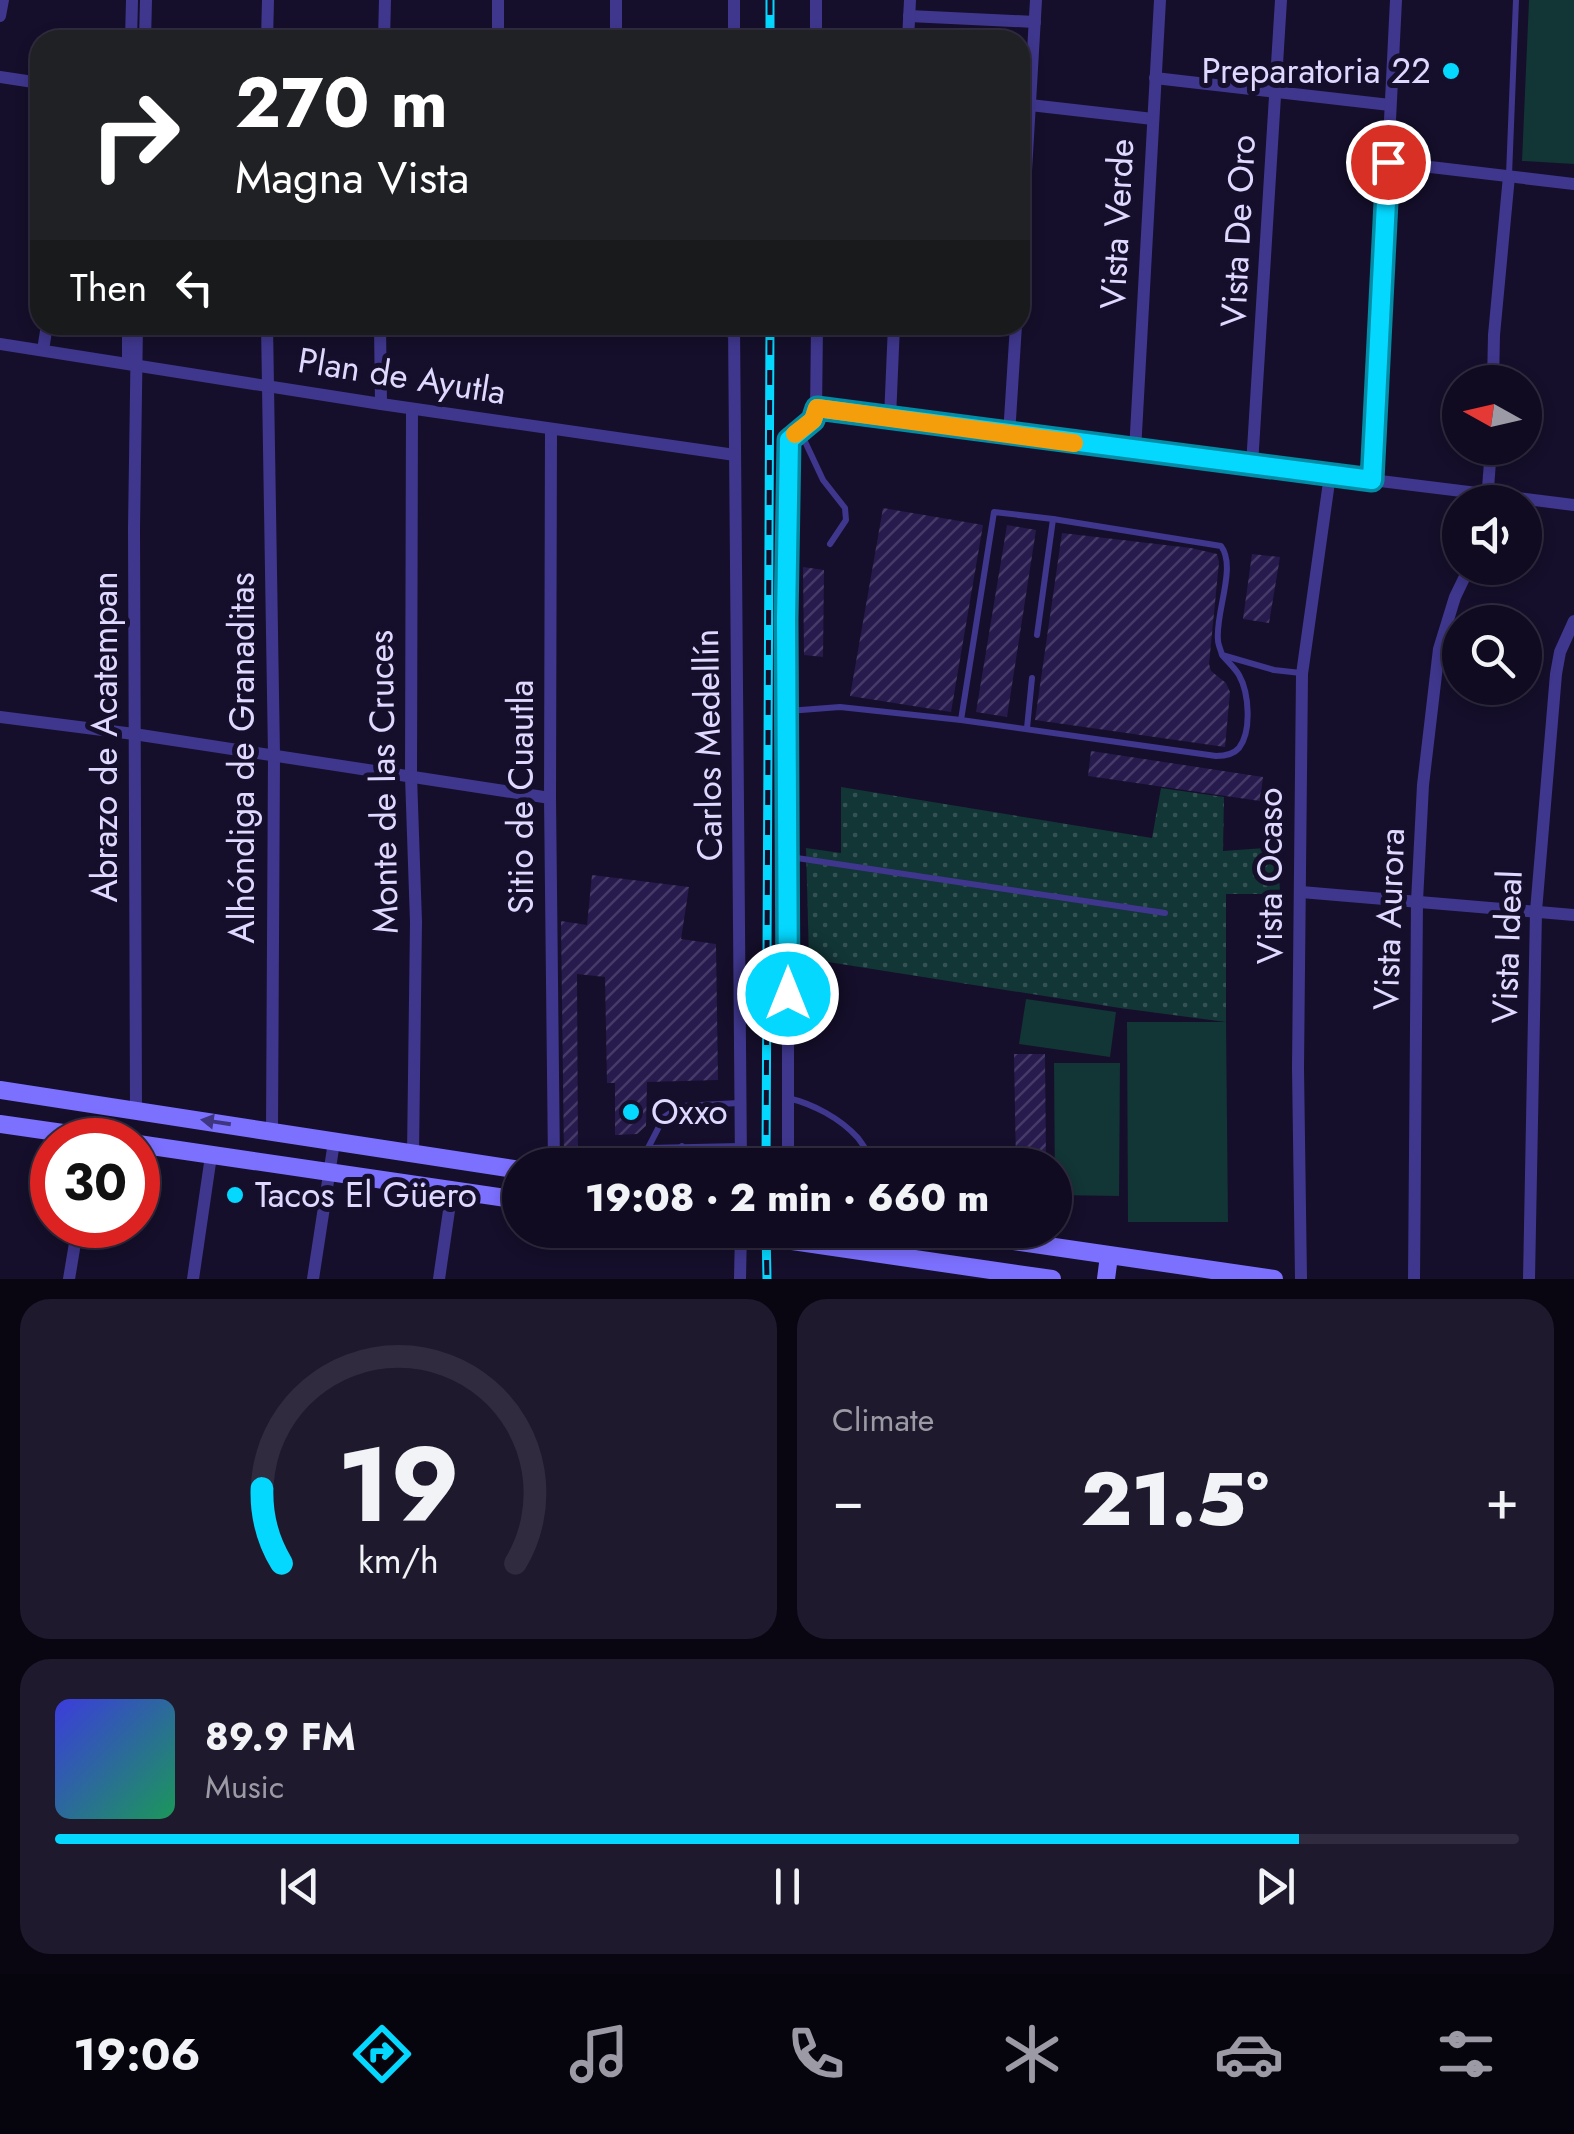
<!DOCTYPE html>
<meta charset="utf-8">
<style>
:root{--surface:#100b20;--page:#1e192d;--text:#f1f3f6;--muted:#9c9ba5;--line:#302b3e;--accent:#05d8ff}
body{margin:0;font-family:Jost,sans-serif;background:var(--page);color:var(--text);height:100vh;display:flex;flex-direction:column;font-size:38px;white-space:nowrap}
*{box-sizing:border-box;margin:0}
p{font-size:32px;color:var(--muted)}
.icon{flex:none;width:55px;height:55px;fill:none;stroke:currentColor;stroke-width:2;stroke-linecap:round;stroke-linejoin:round}
.map{position:relative;height:1279px;overflow:hidden}
.panel{display:flex;flex-direction:column;gap:20px;padding:20px;background:#090612;flex:1}
.panel>*{flex:none}
.hud{position:absolute;left:30px;top:30px;width:1000px;height:305px;border-radius:30px;box-shadow:0 5px 15px #0003,0 0 0 2px var(--line);background:#202124;color:#fff;overflow:hidden}
.needle{width:65px;rotate:278deg}
.tools{position:absolute;left:1442px;top:365px;display:grid;gap:20px}
.tools a{display:grid;place-items:center;width:100px;height:100px;border-radius:50%;background:var(--surface);box-shadow:0 5px 15px #0003,0 0 0 2px var(--line);font-size:50px}
.speed{position:absolute;left:30px;top:1118px;display:flex;gap:20px;font-size:50px;font-weight:700;text-align:center}
.speed>*{display:grid;place-content:center;width:130px;height:130px;border-radius:50%;background:var(--surface);box-shadow:0 5px 15px #0003,0 0 0 2px var(--line);line-height:1}
.speed .limit{border:15px solid #d22;background:#fff;color:#111}
.pin{position:absolute;display:grid;place-items:center;width:85px;height:85px;color:#fff;margin:-42px;border:5px solid #fff;border-radius:50%;box-shadow:0 2px 10px #0007}
.me{position:absolute;width:110px;margin:-55px;rotate:0deg;stroke-linejoin:round;filter:drop-shadow(0 0 8px #0008)}
.turn{display:flex;align-items:center;gap:35px;height:210px;padding:0 40px;font-size:45px}
.turn .icon{width:130px;height:130px;stroke-width:2.5}
.turn b{display:block;font-size:70px;line-height:85px}
.then{display:flex;align-items:center;height:95px;padding:0 40px;background:#0003;gap:20px;font-size:38px}
.big{font-size:75px;font-weight:800;line-height:1.1}
.panel .widget{flex:1;display:flex;flex-direction:column;justify-content:center;gap:15px;min-width:0;padding:0 35px;border-radius:30px;background:var(--page)}
.panel .dial{align-items:center;gap:0}
.dial svg{height:260px;overflow:visible;fill:none;stroke:var(--line);stroke-width:7;stroke-linecap:round;text-anchor:middle}
.dial text{fill:var(--text);stroke:none}
.song{display:flex;align-items:center;gap:30px}
.cover{width:120px;height:120px;border-radius:15px;background:linear-gradient(135deg,hsl(240 70% 55%),hsl(150 70% 35%))}
.played{height:10px;border-radius:5px;background:linear-gradient(90deg,var(--accent) 85%,var(--line) 85%)}
.keys{display:flex;justify-content:space-around;direction:ltr}
.heat{display:flex;justify-content:space-between;align-items:center;font-size:55px;direction:ltr}
.panel .tiles{flex:1;display:grid;gap:20px;grid-template-columns:1fr 1fr}
.widget:last-child{grid-column:span 2}
.trip{position:absolute;left:502px;top:1148px;width:570px;height:100px;border-radius:50px;background:var(--surface);box-shadow:0 5px 15px #0003,0 0 0 2px var(--line);font-weight:800;line-height:100px;text-align:center}
.menu{display:flex;height:160px;justify-content:space-around;align-items:center;background:#06040d;color:var(--muted)}
.menu .icon{width:70px;height:70px}
.menu .on{color:var(--accent)}
.menu b{font-size:45px;color:var(--text)}
.map>svg:first-child{display:block}
.grass{fill:url(#grass-dots)}
.pitch{fill:#123536}
.building{fill:url(#building-hatch)}
.lines{fill:none;stroke-linecap:round;stroke-linejoin:round}
.service{stroke:#3f378d;stroke-width:6}
.minor{stroke:#3f378d;stroke-width:12}
.secondary{stroke:#7c70ff;stroke-width:18}
.rail-casing{stroke:#05d8ff;stroke-width:9}
.rail{stroke:#150f2b;stroke-width:5;stroke-dasharray:15;stroke-linecap:butt}
.oneway{fill:#3e3680}
.route-casing{stroke:#038ca6;stroke-width:25}
.route{stroke:#05d8ff;stroke-width:18}
.slow{stroke:#f59e0b;stroke-width:18}
.poi-dot{fill:#05d8ff;stroke:#150f2b;stroke-width:4}
.labels{text-anchor:middle;stroke-width:10;stroke-linejoin:round;paint-order:stroke}
.poi-label{font-size:35px;fill:#e0d9ff;stroke:#150f2b;text-anchor:start}
.street-label{font-size:35px;fill:#e0d9ff;stroke:#150f2b}
</style>
<div class="map">
<svg width="1574" height="1279" viewBox="0 0 1574 1279">
<defs>
<pattern id="grass-dots" width="8" height="8" patternUnits="userSpaceOnUse" patternTransform="scale(2.5)"><rect width="8" height="8" fill="#123536"/><path d="M2 2h.1M6 6h.1" fill="none" stroke="#345254" stroke-width="1.8" stroke-linecap="round"/></pattern>
<pattern id="building-hatch" width="6" height="6" patternUnits="userSpaceOnUse" patternTransform="scale(2.5)"><rect width="6" height="6" fill="#271a4d"/><path d="M-1 1l2-2M0 6l6-6M5 7l2-2" fill="none" stroke="#463b68"/></pattern>
</defs>
<rect width="100%" height="100%" fill="#150f2b"/>
<!-- grass -->
<path class="grass" d="M841,787L1152,838L1161,788L1224,797L1223,851L1278,847L1280,894H1226V1022L1120,1008L809,959L806,848L841,853Z"/>
<!-- pitch -->
<g class="pitch">
<path d="M1529,0H1574V164L1522,161Z"/>
<path d="M1026,999L1116,1012L1110,1057L1019,1044Z"/>
<path d="M1127,1022H1226L1228,1222H1128Z"/>
<path d="M1054,1063H1120L1119,1196L1055,1195Z"/>
</g>
<!-- building -->
<g class="building">
<path d="M883,508L983,525L951,712L850,696Z"/>
<path d="M1007,525L1036,530L1007,717L976,712Z"/>
<path d="M1062,533L1191,548L1217,554L1219,562L1209,664L1211,671L1226,683L1230,692L1225,747L1035,720Z"/>
<path d="M1252,554L1280,557L1269,623L1243,619Z"/>
<path d="M803,567L824,570L823,657L804,655Z"/>
<path d="M1091,751L1263,777L1260,801L1088,776Z"/>
<path d="M592,875L689,887L681,939L716,944L718,1080L647,1082L646,1126L637,1134L615,1135V1083H607L605,977L577,974L578,1160L564,1158L561,921L587,925Z"/>
<path d="M1014,1054H1045L1046,1165H1016Z"/>
</g>
<g class="lines">
<!-- service -->
<g class="service">
<path d="M1509,175L1516,0"/>
<path d="M801,433L823,480L845,508L846,520L830,544"/>
<path d="M1037,635L1053,519"/>
<path d="M788,711L840,707L961,720L1216,756C1224,756 1233,755 1239,748C1252,731 1249,693 1239,675C1235,668 1228,662 1223,656"/>
<path d="M961,720L994,512L1053,519L1221,546C1237,567 1215,613 1218,640C1218,645 1221,650 1222,655L1274,670L1301,673"/>
<path d="M1027,728L1032,678"/>
<path d="M790,857L1165,913"/>
<path d="M788,1098C813,1104 840,1118 858,1138C864,1146 870,1156 875,1165"/>
<path d="M682,1146L691,1165"/>
<path d="M648,1148L664,1117L681,1106L739,1103"/>
<path d="M644,1165L648,1148L740,1146"/>
</g>
<!-- minor -->
<g class="minor">
<path d="M734,0V40"/>
<path d="M0,16L3,0"/>
<path d="M909,16L1035,22"/>
<path d="M131,40L132,0"/>
<path d="M145,40L146,0"/>
<path d="M267,40L268,0"/>
<path d="M384,40L385,0"/>
<path d="M498,40V0"/>
<path d="M616,40V0"/>
<path d="M816,40V0"/>
<path d="M908,40L910,0"/>
<path d="M0,77L40,83"/>
<path d="M1155,78L1390,105"/>
<path d="M1030,105L1153,119"/>
<path d="M1388,162L1574,184"/>
<path d="M1020,274L1036,0"/>
<path d="M128,325V357"/>
<path d="M267,325L274,755L272,1131"/>
<path d="M380,325L381,404"/>
<path d="M682,325L734,332"/>
<path d="M734,325L741,1165"/>
<path d="M0,344L381,404L735,455"/>
<path d="M43,350L47,325"/>
<path d="M1493,382L1494,335L1509,176"/>
<path d="M817,408L1009,435L1574,505"/>
<path d="M412,409L411,776L416,922L413,1154"/>
<path d="M890,418L894,325"/>
<path d="M551,429L550,798L554,1165"/>
<path d="M1009,435L1016,325"/>
<path d="M1135,451L1160,0"/>
<path d="M1252,465L1281,0"/>
<path d="M1372,480L1396,0"/>
<path d="M1487,502L1491,448"/>
<path d="M0,717L134,734L550,798"/>
<path d="M1301,892L1574,915"/>
<path d="M136,1110L134,528L137,325"/>
<path d="M788,1165V444C794,431 810,427 816,414L817,325"/>
<path d="M69,1279L78,1225"/>
<path d="M193,1279L211,1156"/>
<path d="M313,1279L334,1142"/>
<path d="M439,1279L452,1190"/>
<path d="M740,1279L741,1230"/>
<path d="M1301,1279L1298,1068L1302,674L1330,475"/>
<path d="M1414,1279L1417,901L1423,785L1439,649L1455,597L1469,568"/>
<path d="M1529,1279L1536,911L1556,674L1560,652L1574,621"/>
</g>
<!-- secondary -->
<g class="secondary">
<path d="M0,1090L520,1170"/>
<path d="M0,1124L112,1140"/>
<path d="M138,1144L520,1200"/>
<path d="M716,1230L1052,1279"/>
<path d="M938,1230L1274,1279"/>
<path d="M1106,1279L1109,1256"/>
</g>
<!-- rail casing -->
<g class="rail-casing">
<g id="rail">
<path d="M770,0V40"/>
<path d="M766,1165L770,325"/>
<path d="M766,1230L767,1279"/>
</g>
</g>
<!-- rail -->
<use href="#rail" class="rail"/>
</g>
<!-- one-way arrows -->
<defs><path id="oneway-solid" d="M-6-.8H1V-3.2L6.5 0L1 3.2V.8H-6Z" transform="scale(2.5)"/></defs>
<use class="oneway" href="#oneway-solid" transform="translate(216 1122) rotate(-171)"/>
<g class="lines">
<!-- route casing -->
<g class="route-casing">
<path id="route" d="M788,994L786,620L789,440L813,420L817,408L1372,480L1388,162"/>
</g>
<!-- route -->
<use href="#route" class="route"/>
<!-- slow -->
<path class="slow" d="M795,434L813,420L817,408L1074,443"/>
</g>
<!-- markers -->
<g class="poi-dot">
<circle cx="1451" cy="71" r="10"/>
<circle cx="631" cy="1112" r="10"/>
<circle cx="235" cy="1195" r="10"/>
</g>
<g class="labels">
<!-- poi labels -->
<g class="poi-label">
<text x="1431" y="83" text-anchor="end">Preparatoria 22</text>
<text x="651" y="1124">Oxxo</text>
<text x="255" y="1207">Tacos El Güero</text>
</g>
<!-- street labels -->
<g class="street-label">
<text transform="translate(1117 224) rotate(-87)" y="12">Vista Verde</text>
<text transform="translate(1238 231) rotate(-87)" y="12">Vista De Oro</text>
<text transform="translate(402 376) rotate(9)" y="12">Plan de Ayutla</text>
<text transform="translate(105 737) rotate(-90)" y="12">Abrazo de Acatempan</text>
<text transform="translate(708 745) rotate(-91)" y="12">Carlos Medellín</text>
<text transform="translate(242 758) rotate(-90)" y="12">Alhóndiga de Granaditas</text>
<text transform="translate(383 782) rotate(-91)" y="12">Monte de las Cruces</text>
<text transform="translate(521 797) rotate(-90)" y="12">Sitio de Cuautla</text>
<text transform="translate(1270 876) rotate(-90)" y="12">Vista Ocaso</text>
<text transform="translate(1389 919) rotate(-88)" y="12">Vista Aurora</text>
<text transform="translate(1507 947) rotate(-88)" y="12">Vista Ideal</text>
</g>
</g>
</svg>
<div class="tools">
<a><svg class="needle" viewBox="-14 -14 28 28"><path d="M0-13l5 13h-10z" fill="#e53935"/><path d="M0 13l5-13h-10z" fill="#9c9ba5"/></svg></a>
<a><svg class="icon" aria-label="sound" viewBox="0 0 24 24"><path d="M4 9h4l5-4v14l-5-4H4zM17 9q2 3 0 6"/></svg></a>
<a><svg class="icon" aria-label="search" viewBox="0 0 24 24"><circle cx="10" cy="10" r="6"/><path d="M15 15l6 6"/></svg></a>
</div>
<div class="speed"><div class="limit">30</div></div>
<div class="pin" style="left:1388px;top:162px;background:#d93025"><svg class="icon" aria-label="arrive" viewBox="0 0 24 24"><path d="M6 21V4h12l-3 4 3 4H6"/></svg></div>
<svg class="me" style="left:788px;top:994px" viewBox="-20 -20 40 40"><circle r="17" fill="#05d8ff" stroke="#fff" stroke-width="3"/><path d="M0-11L8 9 0 5-8 9z" fill="#fff"/></svg>
<div class="trip">19:08 · 2 min · 660 m</div>
<div class="hud">
<div class="turn"><svg class="icon" aria-label="right" viewBox="0 0 24 24"><path d="M7 20v-9h11M14 6l5 5-5 5"/></svg><div><b>270 m</b>Magna Vista</div></div>
<div class="then">Then<svg class="icon" aria-label="left" viewBox="0 0 24 24"><path d="M17 20v-9H6M10 6l-5 5 5 5"/></svg></div>
</div>
</div>
<section class="panel">
<div class="tiles">
<div class="widget dial"><svg viewBox="0 0 100 80">
<path d="M14 69A42 42 0 1 1 86 69"/>
<path d="M14 69A42 42 0 0 1 8 46" stroke="#05d8ff"/>
<text x="50" y="56" font-size="32" font-weight="700">19</text>
<text x="50" y="72" font-size="11">km/h</text>
</svg></div>
<div class="widget"><p>Climate</p>
<div class="heat"><a>−</a><b class="big">21.5°</b><a>+</a></div>
</div>
<div class="widget">
<div class="song"><i class="cover"></i><div><b>89.9 FM</b><p>Music</p></div></div>
<div class="played"></div>
<div class="keys"><svg class="icon" aria-label="previous" viewBox="0 0 24 24"><path d="M18 5L8 12l10 7zM5 5v14"/></svg><svg class="icon" aria-label="pause" viewBox="0 0 24 24"><path d="M8 5v14M16 5v14"/></svg><svg class="icon" aria-label="next" viewBox="0 0 24 24"><path d="M6 5l10 7-10 7zM19 5v14"/></svg></div>
</div>
</div>
</section>
<nav class="menu">
<b>19:06</b>
<svg class="icon on" aria-label="directions" viewBox="0 0 24 24"><path d="M12 3l9 9-9 9-9-9zM9 14v-3h6M13 9l2 2-2 2"/></svg>
<svg class="icon" aria-label="music" viewBox="0 0 24 24"><path d="M9 18V5l10-2v13"/><circle cx="6" cy="18" r="3"/><circle cx="16" cy="16" r="3"/></svg>
<svg class="icon" aria-label="phone" viewBox="0 0 24 24"><path d="M5 4h4l2 5-3 2q2 4 5 5l2-3 5 2v4C11 20 4 13 5 4z"/></svg>
<svg class="icon" aria-label="climate" viewBox="0 0 24 24"><path d="M12 3v18M4 7l16 10M4 17L20 7"/></svg>
<svg class="icon" aria-label="car" viewBox="0 0 24 24"><path d="M5 17H2v-5l4-1 3-4h7l3 4 3 1v5h-3M9 17h6M6 11h13"/><circle cx="7" cy="17" r="2"/><circle cx="17" cy="17" r="2"/></svg>
<svg class="icon" aria-label="filters" viewBox="0 0 24 24"><path d="M4 7h16M4 17h16"/><circle cx="9" cy="7" r="2"/><circle cx="15" cy="17" r="2"/></svg>
</nav>
